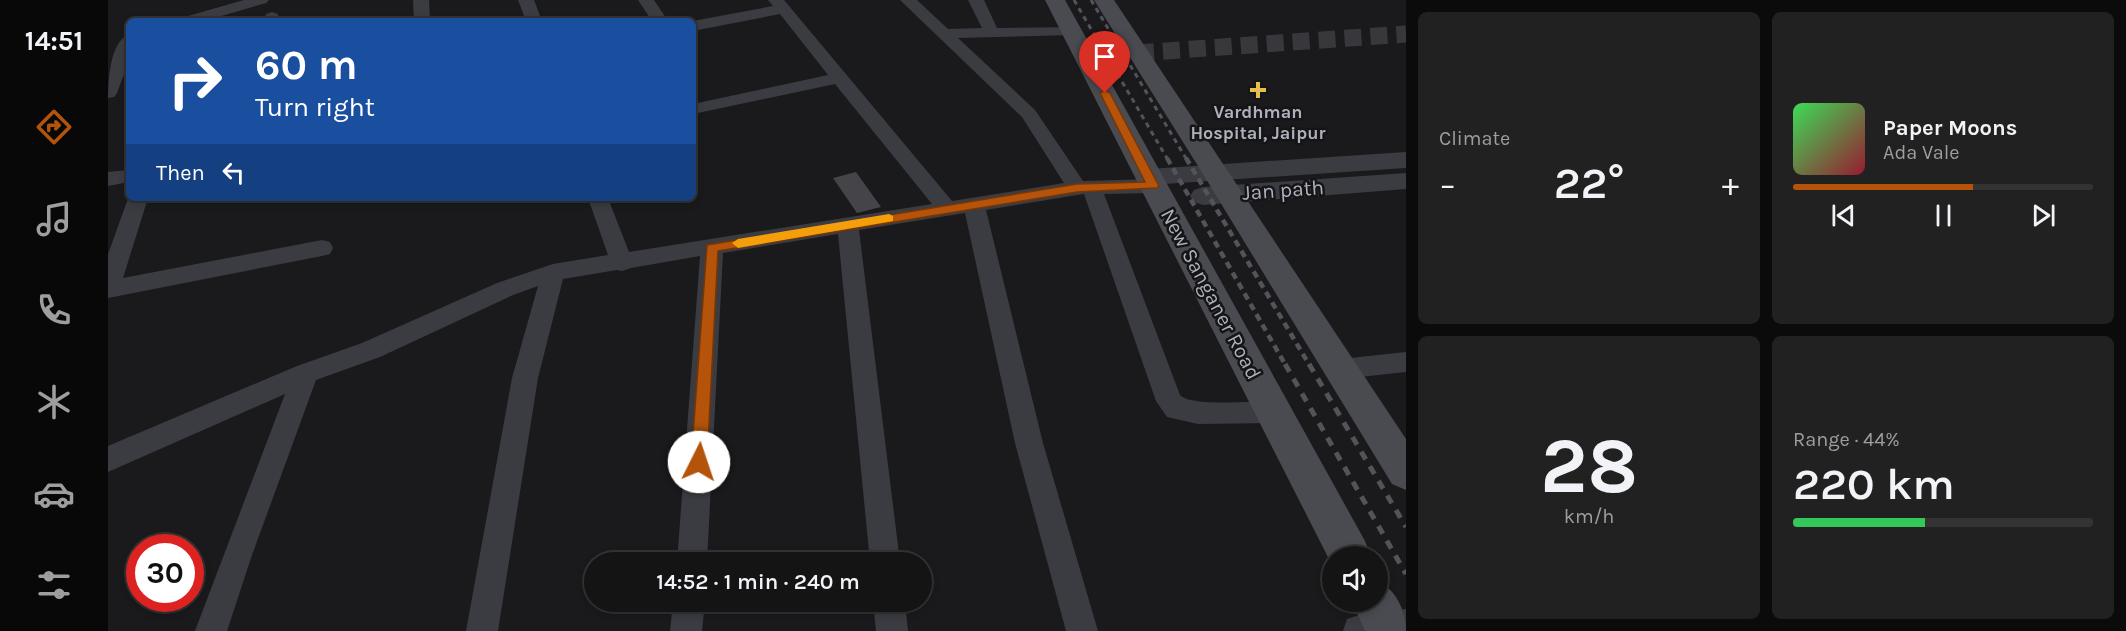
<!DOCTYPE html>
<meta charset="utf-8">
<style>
:root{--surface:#141415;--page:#212122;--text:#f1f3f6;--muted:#9d9ea0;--line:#333334;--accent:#b45309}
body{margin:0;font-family:Karla,sans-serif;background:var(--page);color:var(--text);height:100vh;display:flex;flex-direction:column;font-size:22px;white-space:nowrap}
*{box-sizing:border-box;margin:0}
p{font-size:20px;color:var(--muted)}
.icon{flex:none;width:33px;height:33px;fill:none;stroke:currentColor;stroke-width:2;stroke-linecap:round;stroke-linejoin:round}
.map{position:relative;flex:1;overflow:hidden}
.sheet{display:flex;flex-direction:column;gap:12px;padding:12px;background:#0b0b0c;width:720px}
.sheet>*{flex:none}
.banner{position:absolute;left:18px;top:18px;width:570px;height:183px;border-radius:9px;box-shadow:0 3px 9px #0003,0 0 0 2px var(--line);background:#1a4fa0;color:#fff;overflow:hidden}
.tools{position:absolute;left:1214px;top:546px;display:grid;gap:12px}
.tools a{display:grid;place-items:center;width:66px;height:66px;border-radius:50%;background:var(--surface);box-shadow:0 3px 9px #0003,0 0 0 2px var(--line);font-size:30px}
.speed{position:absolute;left:18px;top:534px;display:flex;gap:12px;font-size:30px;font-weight:700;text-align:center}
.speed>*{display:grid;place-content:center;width:78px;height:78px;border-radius:50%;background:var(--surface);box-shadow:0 3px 9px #0003,0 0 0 2px var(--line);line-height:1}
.speed .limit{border:9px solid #d22;background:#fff;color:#111}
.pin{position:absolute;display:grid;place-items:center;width:51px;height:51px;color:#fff;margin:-62px -26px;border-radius:50% 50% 50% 0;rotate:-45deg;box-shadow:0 0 6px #0007}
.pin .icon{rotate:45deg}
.me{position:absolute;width:66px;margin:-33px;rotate:4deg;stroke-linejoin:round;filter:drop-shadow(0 0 4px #0008)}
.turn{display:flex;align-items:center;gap:21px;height:126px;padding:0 30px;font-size:27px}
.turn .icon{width:78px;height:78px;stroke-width:2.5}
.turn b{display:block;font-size:42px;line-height:51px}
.then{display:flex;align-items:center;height:57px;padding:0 30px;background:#0003;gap:12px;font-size:22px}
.big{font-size:45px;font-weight:600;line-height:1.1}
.sheet .tile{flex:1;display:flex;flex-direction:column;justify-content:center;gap:9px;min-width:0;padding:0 21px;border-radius:9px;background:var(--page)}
.sheet .dial{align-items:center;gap:0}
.dial b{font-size:78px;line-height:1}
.song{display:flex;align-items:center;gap:18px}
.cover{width:72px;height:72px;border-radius:9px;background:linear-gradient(135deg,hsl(130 70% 55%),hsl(350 70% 35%))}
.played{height:6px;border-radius:3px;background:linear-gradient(90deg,var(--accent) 60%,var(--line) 60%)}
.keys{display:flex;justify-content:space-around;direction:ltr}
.heat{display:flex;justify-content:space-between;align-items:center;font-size:33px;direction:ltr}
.charge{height:9px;border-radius:4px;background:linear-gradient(90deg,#34c759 44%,var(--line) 0)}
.sheet .tiles{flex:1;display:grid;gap:12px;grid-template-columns:repeat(2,1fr)}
.trip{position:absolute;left:476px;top:552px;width:348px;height:60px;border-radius:30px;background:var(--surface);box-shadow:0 3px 9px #0003,0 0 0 2px var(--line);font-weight:600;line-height:60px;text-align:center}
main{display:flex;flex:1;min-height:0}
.tab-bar{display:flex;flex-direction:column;width:108px;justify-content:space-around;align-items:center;background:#080808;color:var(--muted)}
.tab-bar .icon{width:42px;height:42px}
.tab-bar .current{color:var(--accent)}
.tab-bar b{font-size:27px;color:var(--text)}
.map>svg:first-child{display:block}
.building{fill:#454549}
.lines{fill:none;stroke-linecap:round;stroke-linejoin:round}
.minor-tunnel{stroke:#38383c;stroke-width:17;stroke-dasharray:17 9;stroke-linecap:butt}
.minor{fill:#3b3c41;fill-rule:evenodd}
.tertiary{fill:#3b3c41;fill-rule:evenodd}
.secondary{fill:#4a4b51;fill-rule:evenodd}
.rail-far2{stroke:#53545a;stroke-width:3;stroke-dasharray:5 4.5;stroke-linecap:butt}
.rail-far1{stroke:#53545a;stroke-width:4.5;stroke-dasharray:7 5;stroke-linecap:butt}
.rail{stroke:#53545a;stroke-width:5;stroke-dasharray:9 8;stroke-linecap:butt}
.route{fill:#b45309;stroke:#753606;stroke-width:1.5}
.slow{fill:#f59e0b}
.poi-dot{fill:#e5bf49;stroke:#151517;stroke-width:2}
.labels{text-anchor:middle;stroke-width:5;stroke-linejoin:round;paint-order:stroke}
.far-poi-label{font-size:18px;font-weight:bold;fill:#aeb1bb;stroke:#151517}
.street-label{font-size:21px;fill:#aeb1bb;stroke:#151517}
</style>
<main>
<nav class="tab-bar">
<b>14:51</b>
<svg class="icon current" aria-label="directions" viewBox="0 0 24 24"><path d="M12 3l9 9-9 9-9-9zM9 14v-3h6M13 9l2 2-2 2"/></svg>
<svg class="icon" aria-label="music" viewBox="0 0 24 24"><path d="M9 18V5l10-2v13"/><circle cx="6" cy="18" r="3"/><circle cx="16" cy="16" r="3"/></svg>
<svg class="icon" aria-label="phone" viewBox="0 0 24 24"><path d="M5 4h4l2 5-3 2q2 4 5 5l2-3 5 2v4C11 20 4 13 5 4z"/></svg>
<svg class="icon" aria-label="climate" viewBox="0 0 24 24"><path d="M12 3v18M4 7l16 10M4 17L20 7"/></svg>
<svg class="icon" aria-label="car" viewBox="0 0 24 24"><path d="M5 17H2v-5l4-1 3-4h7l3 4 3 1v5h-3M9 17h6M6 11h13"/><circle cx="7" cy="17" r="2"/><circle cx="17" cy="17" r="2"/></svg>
<svg class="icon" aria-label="filters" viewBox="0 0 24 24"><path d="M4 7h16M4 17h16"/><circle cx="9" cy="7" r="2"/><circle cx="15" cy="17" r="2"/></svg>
</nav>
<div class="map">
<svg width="1298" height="631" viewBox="0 0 1298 631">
<rect width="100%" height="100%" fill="#1a1a1c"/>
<!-- building -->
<path class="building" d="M748,172L773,207L749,213L725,178Z"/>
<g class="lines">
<!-- minor-tunnel -->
<path class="minor-tunnel" d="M1029,53L1298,34"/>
<!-- minor -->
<g class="minor">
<path d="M136,0H161L158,3L96,21H71L73,18Z"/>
<path d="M305,0H321L322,21H306Z"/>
<path d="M410,0H426L434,21H418Z"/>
<path d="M530,0H546L560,21H544Z"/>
<path d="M660,0H676L844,201L956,183L914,117L792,0H809L840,29L874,28L860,0H876L889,28L970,27L972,30L970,33L964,35L850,38L927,110L975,181L1045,179L1052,181L1055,186L1052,191L1045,193L996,194L1072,395C1083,407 1146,401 1165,401L1174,404L1178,412L1174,420L1165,423L1090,424L1059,417L1048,401L976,194L878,210L935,443L990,631H958L907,443L857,213L751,230L792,562H762L730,234L615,253L599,562H569L592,256L523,268L514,271L509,270L455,279L430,378L390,631H358L404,378L430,286L405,295L272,357L208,380L144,555L119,631H87L177,394L0,472V446L189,366L254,343L389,283L445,264L500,255L480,198H500L521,252L824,204L727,84L585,114V104L720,75L672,14L585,31V21L665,6Z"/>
<path d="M164,12L170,14L171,21H155L158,14Z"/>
<path d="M21,35V61L9,93L6,97L0,98C0,82 2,40 21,35Z"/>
<path d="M21,170V182L0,186V172Z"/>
<path d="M21,196V198H40L15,278L214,240L222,242L225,248L222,254L214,256L0,298V254Z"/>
<path d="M1298,352V372L1233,379L1224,376L1220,369L1224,362L1233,359Z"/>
<path d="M565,602H597L594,631H562Z"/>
<path d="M765,602H797L800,631H768Z"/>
<path d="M1298,609V631H1235L1239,619L1251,615Z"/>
</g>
<!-- tertiary -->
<g class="tertiary">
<path d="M1298,152V168L1041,185L1032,183L1028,177L1032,171L1041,169Z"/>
<path d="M1298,173V189L1095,205L1086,202L1082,196L1086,190L1095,187Z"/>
</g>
<!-- secondary -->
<g class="secondary">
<path d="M937,0H957L1257,541L1263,556H1224V565Z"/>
<path d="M986,0H1006L1298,439V490L1284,484L1095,174Z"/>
<path d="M1269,581C1288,589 1298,611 1298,631H1257L1244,602H1269Z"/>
</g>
<!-- rail-far2 -->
<g class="rail-far2">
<path d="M966,0L1060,160"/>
<path d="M983,0L1079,160"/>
</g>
<!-- rail-far1 -->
<g class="rail-far1">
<path d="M1059,158L1178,366"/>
<path d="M1078,158L1202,366"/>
</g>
<!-- rail -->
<g class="rail">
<path d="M1177,364L1298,574"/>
<path d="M1201,364L1298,527"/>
</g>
</g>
<!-- route -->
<path class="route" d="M997,90L1002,93L1051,186L1049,188L969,192L610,251L599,462L597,467L591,469L585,467L583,462L599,245L969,184L1037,182L992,93Z"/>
<!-- slow -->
<path class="slow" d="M781,214L785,216V221L630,248L624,243L630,239Z"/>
<!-- markers -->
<path class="poi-dot" d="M1147 81h6v6h6v6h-6v6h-6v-6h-6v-6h6z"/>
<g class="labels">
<!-- far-poi labels -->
<g class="far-poi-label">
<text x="1150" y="118">Vardhman<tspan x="1150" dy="21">Hospital, Jaipur</tspan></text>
</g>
<!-- street labels -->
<g class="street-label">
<text transform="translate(1175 190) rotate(-4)" y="7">Jan path</text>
<text transform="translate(1103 294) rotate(62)" y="7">New Sanganer Road</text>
</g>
</g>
</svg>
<div class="tools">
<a><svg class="icon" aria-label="sound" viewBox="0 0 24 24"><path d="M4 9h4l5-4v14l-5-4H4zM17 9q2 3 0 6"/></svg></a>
</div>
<div class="speed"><div class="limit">30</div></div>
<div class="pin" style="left:997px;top:93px;background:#d93025"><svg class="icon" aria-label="arrive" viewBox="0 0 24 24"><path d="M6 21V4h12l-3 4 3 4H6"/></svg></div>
<svg class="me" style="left:591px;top:462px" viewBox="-20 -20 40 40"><circle r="19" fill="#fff"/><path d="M0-13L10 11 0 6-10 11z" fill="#b45309"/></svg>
<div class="trip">14:52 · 1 min · 240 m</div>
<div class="banner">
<div class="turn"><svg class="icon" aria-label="right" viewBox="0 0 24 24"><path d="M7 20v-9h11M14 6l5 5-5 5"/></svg><div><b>60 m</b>Turn right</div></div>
<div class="then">Then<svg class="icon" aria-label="left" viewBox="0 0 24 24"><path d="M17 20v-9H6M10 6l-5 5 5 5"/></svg></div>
</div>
</div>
<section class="sheet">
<div class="tiles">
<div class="tile"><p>Climate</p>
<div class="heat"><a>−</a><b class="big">22°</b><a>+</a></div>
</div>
<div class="tile">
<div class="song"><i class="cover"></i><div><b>Paper Moons</b><p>Ada Vale</p></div></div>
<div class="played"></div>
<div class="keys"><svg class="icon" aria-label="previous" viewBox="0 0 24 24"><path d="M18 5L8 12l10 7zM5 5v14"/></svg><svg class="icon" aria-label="pause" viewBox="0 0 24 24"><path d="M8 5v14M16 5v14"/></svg><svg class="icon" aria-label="next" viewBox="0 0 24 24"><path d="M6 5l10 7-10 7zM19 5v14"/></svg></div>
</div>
<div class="tile dial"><b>28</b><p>km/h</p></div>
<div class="tile"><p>Range · 44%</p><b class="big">220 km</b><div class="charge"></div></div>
</div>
</section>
</main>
